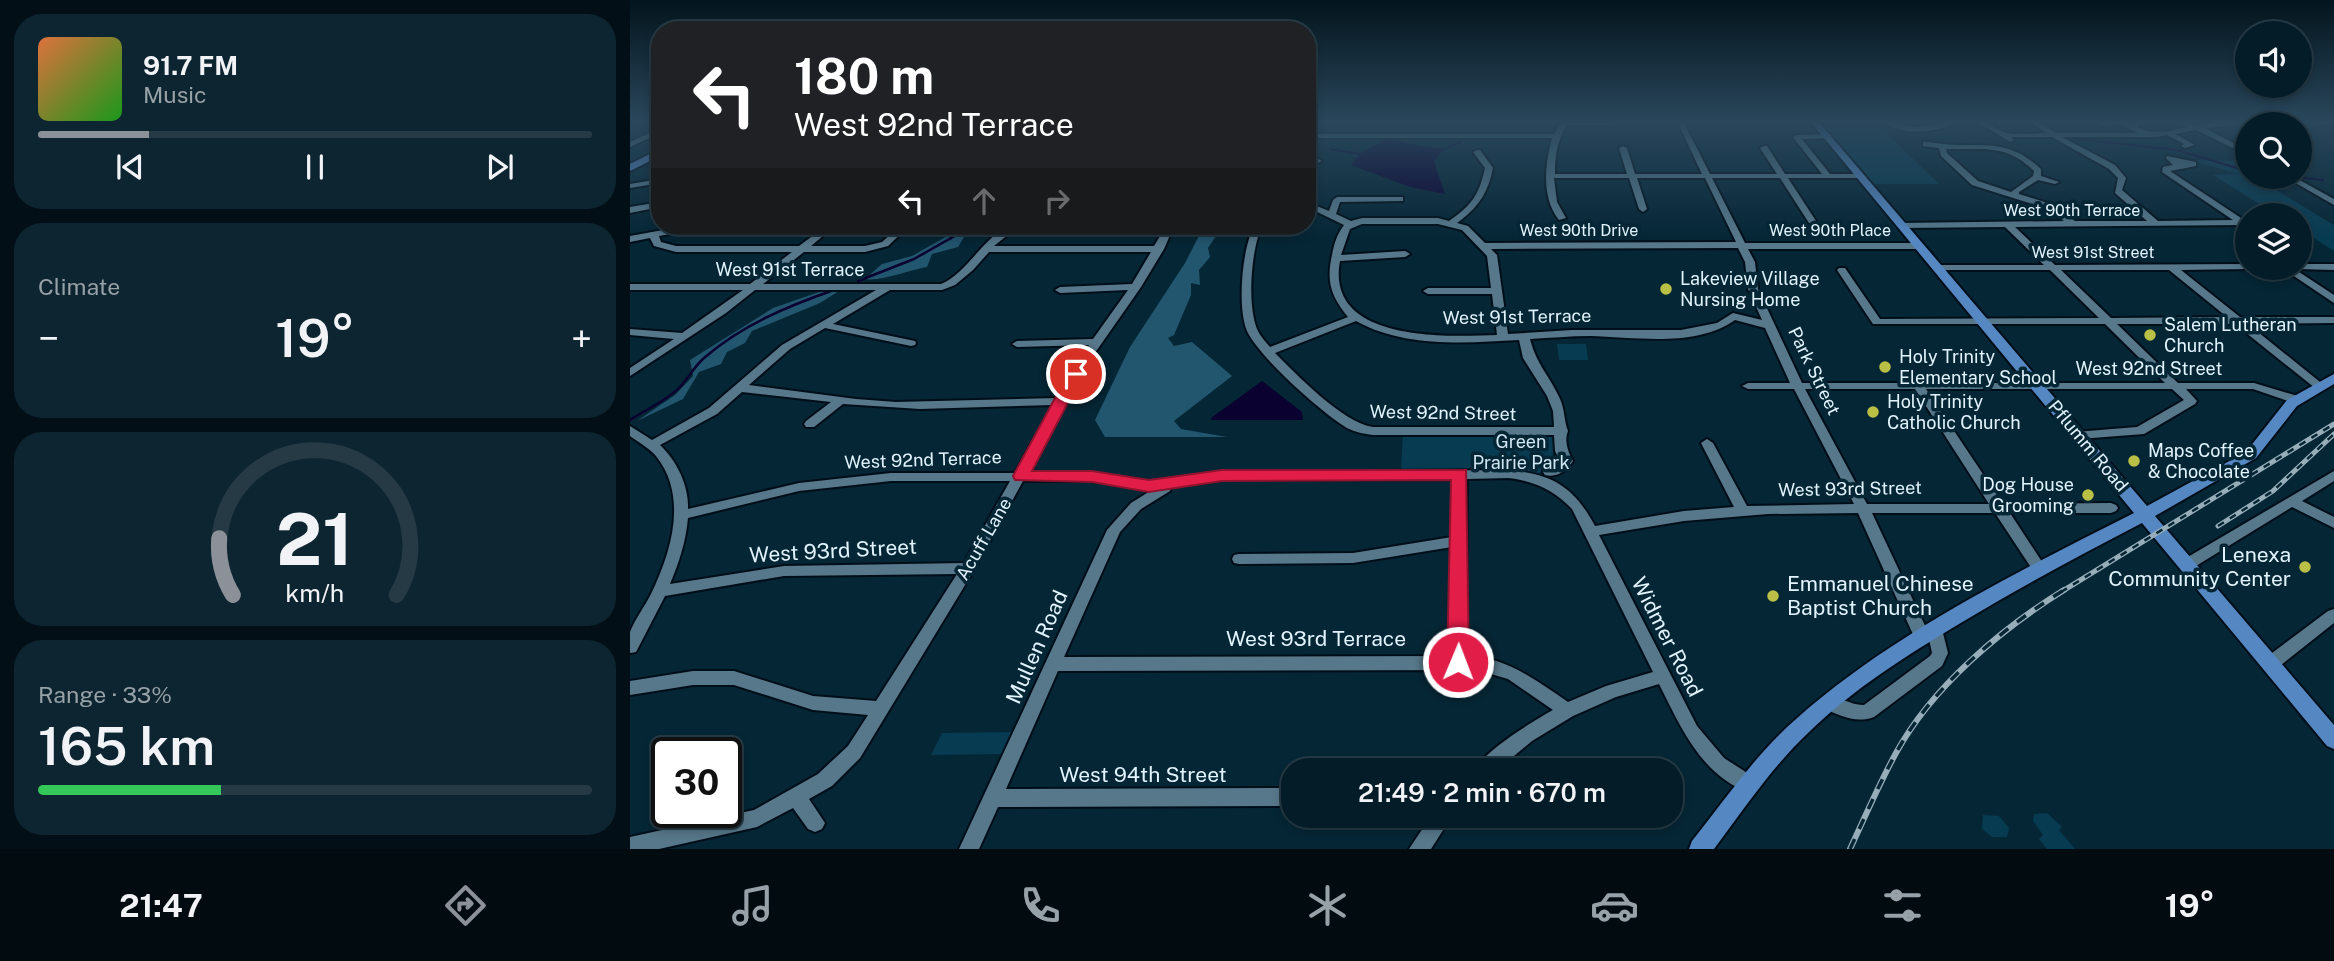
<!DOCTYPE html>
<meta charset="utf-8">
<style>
:root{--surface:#041c28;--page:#0d2530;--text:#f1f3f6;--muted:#97a1a8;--line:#253a45;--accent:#8c9099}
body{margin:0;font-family:"Public Sans",sans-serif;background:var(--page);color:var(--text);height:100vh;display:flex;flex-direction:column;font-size:26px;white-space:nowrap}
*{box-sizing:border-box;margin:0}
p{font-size:23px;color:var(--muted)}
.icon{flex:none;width:38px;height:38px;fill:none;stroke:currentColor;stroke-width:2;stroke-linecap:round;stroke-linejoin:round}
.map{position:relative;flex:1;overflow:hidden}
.details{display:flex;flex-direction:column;gap:14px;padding:14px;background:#020f16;width:630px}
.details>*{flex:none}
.banner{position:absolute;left:21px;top:21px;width:665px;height:214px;border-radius:28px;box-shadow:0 4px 10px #0003,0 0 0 2px var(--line);background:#202124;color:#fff;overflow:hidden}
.tools{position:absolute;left:1605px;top:21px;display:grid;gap:14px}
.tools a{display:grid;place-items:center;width:77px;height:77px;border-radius:50%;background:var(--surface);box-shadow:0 4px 10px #0003,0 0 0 2px var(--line);font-size:35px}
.speed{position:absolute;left:21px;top:737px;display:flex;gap:14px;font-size:35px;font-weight:700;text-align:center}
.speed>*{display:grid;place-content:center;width:91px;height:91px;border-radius:50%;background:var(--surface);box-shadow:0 4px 10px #0003,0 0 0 2px var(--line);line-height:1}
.speed .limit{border:4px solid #111;border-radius:10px;background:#fff;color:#111}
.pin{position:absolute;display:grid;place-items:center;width:60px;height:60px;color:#fff;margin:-30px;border:4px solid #fff;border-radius:50%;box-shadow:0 2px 7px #0007}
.me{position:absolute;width:77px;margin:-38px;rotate:1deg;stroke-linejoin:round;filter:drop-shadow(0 0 5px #0008)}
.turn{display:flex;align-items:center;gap:24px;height:147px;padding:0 28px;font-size:32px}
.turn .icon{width:91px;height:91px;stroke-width:2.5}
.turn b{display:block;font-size:49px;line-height:60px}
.lanes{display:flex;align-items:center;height:66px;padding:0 28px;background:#0003;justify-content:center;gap:35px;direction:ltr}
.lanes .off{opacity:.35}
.big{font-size:52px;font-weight:600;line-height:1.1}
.details .widget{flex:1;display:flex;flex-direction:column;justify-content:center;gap:10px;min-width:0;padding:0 24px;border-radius:28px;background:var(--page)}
.details .dial{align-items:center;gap:0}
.dial svg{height:182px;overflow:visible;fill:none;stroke:var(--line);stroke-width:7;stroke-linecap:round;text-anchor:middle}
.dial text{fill:var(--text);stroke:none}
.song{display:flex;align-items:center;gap:21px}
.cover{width:84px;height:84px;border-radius:10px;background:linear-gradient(135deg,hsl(20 70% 55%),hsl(120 70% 35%))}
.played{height:7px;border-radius:4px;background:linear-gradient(90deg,var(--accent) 20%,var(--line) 20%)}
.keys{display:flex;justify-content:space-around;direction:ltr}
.heat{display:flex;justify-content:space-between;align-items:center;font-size:38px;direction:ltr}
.charge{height:10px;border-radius:5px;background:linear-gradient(90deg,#34c759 33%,var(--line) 0)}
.trip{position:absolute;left:651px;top:758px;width:402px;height:70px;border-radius:28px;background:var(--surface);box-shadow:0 4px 10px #0003,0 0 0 2px var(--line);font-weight:600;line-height:70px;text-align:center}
.menu{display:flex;height:112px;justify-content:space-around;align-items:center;background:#020b10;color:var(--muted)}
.menu .icon{width:49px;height:49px}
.menu .current{color:var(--accent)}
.menu b{font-size:32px;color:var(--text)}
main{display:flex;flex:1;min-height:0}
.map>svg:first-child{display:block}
.green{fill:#073b51}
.forest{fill:#22556e}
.water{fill:#0a0131}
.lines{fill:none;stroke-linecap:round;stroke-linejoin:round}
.stream-far1{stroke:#0a0131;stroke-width:2}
.stream{stroke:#0a0131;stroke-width:2.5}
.minor-casing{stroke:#000e19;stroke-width:4}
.major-casing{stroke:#000e19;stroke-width:4}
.minor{fill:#57788a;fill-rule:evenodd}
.major{fill:#5588c2;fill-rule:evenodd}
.rail-far1-casing{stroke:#97aeba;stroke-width:5}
.rail-casing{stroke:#97aeba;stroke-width:6}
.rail-far1{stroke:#052635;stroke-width:2.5;stroke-dasharray:7;stroke-linecap:butt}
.rail{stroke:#052635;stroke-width:3.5;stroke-dasharray:11;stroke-linecap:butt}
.route{fill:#e11d48;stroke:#92132f;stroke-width:2}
.poi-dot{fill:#bac045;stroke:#052635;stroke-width:2.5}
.labels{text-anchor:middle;stroke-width:7;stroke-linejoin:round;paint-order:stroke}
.far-street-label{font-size:16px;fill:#e1f3fd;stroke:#052635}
.street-label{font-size:18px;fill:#e1f3fd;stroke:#052635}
.poi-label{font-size:18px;fill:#e1f3fd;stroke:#052635;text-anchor:start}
.park-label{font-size:18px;fill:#d0e6f2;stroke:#052635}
.near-street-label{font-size:21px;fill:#e1f3fd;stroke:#052635}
.near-poi-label{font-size:21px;fill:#e1f3fd;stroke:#052635;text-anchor:end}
</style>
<main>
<section class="details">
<div class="widget">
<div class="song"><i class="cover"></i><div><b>91.7 FM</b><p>Music</p></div></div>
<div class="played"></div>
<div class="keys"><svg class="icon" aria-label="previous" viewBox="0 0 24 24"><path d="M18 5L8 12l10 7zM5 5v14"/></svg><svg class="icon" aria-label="pause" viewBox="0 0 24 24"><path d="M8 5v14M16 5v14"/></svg><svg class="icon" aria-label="next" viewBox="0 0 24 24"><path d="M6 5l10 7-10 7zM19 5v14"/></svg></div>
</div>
<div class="widget"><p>Climate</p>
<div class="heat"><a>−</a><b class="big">19°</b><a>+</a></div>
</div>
<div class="widget dial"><svg viewBox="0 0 100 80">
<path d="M14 69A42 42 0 1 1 86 69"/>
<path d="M14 69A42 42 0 0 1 8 44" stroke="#8c9099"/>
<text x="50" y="56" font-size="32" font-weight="700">21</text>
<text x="50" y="72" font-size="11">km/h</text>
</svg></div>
<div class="widget"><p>Range · 33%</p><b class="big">165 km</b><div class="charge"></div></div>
</section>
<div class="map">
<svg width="1704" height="849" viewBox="0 0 1704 849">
<rect width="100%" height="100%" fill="#052635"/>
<!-- green -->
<g class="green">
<path d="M1188,121H1244L1309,184H1241Z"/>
<path d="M1560,160L1617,161V177H1655L1667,183L1636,184L1704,225V251L1670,229V215H1647L1583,175L1608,174Z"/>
<path d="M927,344H956L958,360H929Z"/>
<path d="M773,433H807V437H880V433L924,435L926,449L909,474L771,471Z"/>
<path d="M384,732L374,754L301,755L312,733Z"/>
<path d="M1417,813L1432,827L1429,830L1445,849H1417L1409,839L1413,835L1403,821L1404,814Z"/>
<path d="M1353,815L1369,816L1379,828L1377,837H1362L1352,829Z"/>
</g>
<!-- forest -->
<g class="forest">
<path d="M335,226H352L334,237L328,247L302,254L297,267C280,270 249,282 235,279L252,264L282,256Z"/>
<path d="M574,226H587L590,230L578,248L580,257L569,270L570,285L561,283V295L544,335L538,338L544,346L562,342L602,376L544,421L551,429L597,437H475L465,420L500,347L555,263Z"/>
<path d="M192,291H209L190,303L122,331L115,343L97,352L91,364L69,372L53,399L7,421L45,395L63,376L60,360L143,308Z"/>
</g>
<!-- water -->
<g class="water">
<path d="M754,140C778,140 799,151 822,148L812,151L804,162L815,194L780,187L721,165L731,153Z"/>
<path d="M632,381L672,412L673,420H582L581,418Z"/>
</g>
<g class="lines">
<!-- stream-far1 -->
<g class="stream-far1">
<path d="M1364,121L1387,126"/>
<path d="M1438,138L1547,150L1617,171"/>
<path d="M819,147L831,142"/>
<path d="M700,149L730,154"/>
<path d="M1666,177L1693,180"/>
<path d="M318,240L343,226"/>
</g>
<!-- stream -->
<g class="stream">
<path d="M228,281L284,259L321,238"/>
<path d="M0,420C15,410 38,400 50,387C59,377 64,367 74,358C112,325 158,306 204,290"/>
</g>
<!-- minor casing -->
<g class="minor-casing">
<g id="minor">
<path d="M932,121H984L988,123L984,125H937C927,140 925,156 925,174H997L989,148L993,146L997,148L1005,174H1072L1047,121H1053L1080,174H1147L1130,148L1134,146H1137L1155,174H1192L1163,137L1167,135L1200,134L1201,136L1197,138L1172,139L1200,174H1230L1234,176L1230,178H1158L1186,221L1185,223H1179L1150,178H1082L1115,243H1288L1293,246L1288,249H1118L1125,262L1128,289L1172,383H1535L1475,324H1243L1207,270L1209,268H1215L1250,319L1469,318L1420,270H1305V266L1308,265H1414L1375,227L1271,228L1267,225L1268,223L1434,221L1418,209L1342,185L1311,156L1309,148L1293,146V142C1304,142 1316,145 1327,145C1363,145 1383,143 1411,169V176L1429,182L1425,184L1408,180L1389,192V194L1424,205L1445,221H1517L1485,193L1488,178L1479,169L1422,137H1381L1384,140L1380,142L1361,130L1342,121C1357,120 1361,127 1374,132C1383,136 1406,133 1416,133L1400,121H1407L1426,133H1508L1490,124L1474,126L1464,121H1520V123L1505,126C1525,136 1537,131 1558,127L1545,121H1553L1567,125L1591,121H1704V125L1617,124L1575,128L1617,150V155L1566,130L1545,134L1565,145L1555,148L1551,146L1554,144L1537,135L1527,137H1432L1485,165L1496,178L1492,190L1528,221L1603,220L1532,172L1533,167L1543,165L1536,158L1537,156L1566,162V166L1540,171L1614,220L1616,223L1615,225L1385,227L1425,265L1617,264V268H1621L1620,269L1551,270L1610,317H1704V323L1618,324L1695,386L1693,388H1685L1605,324H1487L1548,383H1624L1671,397L1673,400L1667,404L1623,389H1556L1567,401L1565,404L1514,434L1449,439L1445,438L1443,435L1445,432L1507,427L1554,400L1542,389H1296L1373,504L1481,503L1486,505L1488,508L1486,511L1481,513H1380L1416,568L1414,572L1409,573L1404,572L1365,513H1242L1298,632L1299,625L1305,623L1311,625L1318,653L1312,666L1244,717C1225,724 1210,715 1192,708L1189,703L1192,698C1205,693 1220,706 1234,705L1300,656L1302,653L1299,639L1292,643L1286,641L1228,513L1138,514L1054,521L969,535L1067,726L1094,758L1125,778L1127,784L1125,790L1118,792C1071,775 1050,726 1029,684L986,697L943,716L902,741L867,770H845C854,751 903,721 923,710L878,679L847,670L428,671L376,789L663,788V806L368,807L349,849H329L477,530L501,503L522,490L462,481H393L343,572L230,758L202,786L179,799L195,823L192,829L185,832L178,829L163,808L127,827L29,849H0V837L124,810L188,774L218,746L238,715L183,710L104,685H63L0,695V681L63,671H104L183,696L246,701L327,574L154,576L35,596L6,652L0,653C0,647 0,638 0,632C5,619 15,606 21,594C42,551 58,496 26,456C19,448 8,442 0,436V426L22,440L79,408L152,345L246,290H125L96,313L0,376V368L44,339L0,335V329L52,333L113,290H0V284H120L162,252H46L24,246L20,238L0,242V236L55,226H72L68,229L29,236L31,242L46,246H169L196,226H205L181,246H235L252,242L270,226H279L258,246L235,252H174L133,284H311C341,272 358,225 389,226L364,246H524L536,226H544L534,249L511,287L460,360L398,473H462L519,482L592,472L878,470C923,474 944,487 965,526L1054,511L1104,507L1071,443L1077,439L1083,443L1117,506L1224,504L1164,389H1118L1112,386L1118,383H1160L1135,328L1105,320C1065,348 1006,337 960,336C940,336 920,338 900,339C907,366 920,376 930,399C935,410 934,421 938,431C934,441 938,452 943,461C937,470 928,478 915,475L913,472L915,469L925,466L930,461L925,451L924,435H743C734,434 725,432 717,428C692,413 629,357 617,331C607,307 612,249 624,226H632C621,250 617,304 627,329C630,336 635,341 640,347L718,317C701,296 696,282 702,255C704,244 707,234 714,225L677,207V202L699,211L703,200L707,197H773V201L710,202L706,214L721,221L732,218H808L819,221C842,205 849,195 855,168L843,152L847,150H850L863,168C858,193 848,208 827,223L838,226L855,243L1106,242L1075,178H1007L1017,209L1013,212L1009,209L999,178H924L927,202L936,218L929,220C911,198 915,164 922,138H677V134H924ZM1316,149C1352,150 1376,143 1404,171L1403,176L1381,192L1348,181L1317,153ZM732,224H808L832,230L857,256L861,288H798L793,291L798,294H862L867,335C816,337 695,342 710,261L775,257L780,254L775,251L711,255L720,229ZM1108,248L1115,262L1118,289L1132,320L1103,313L1087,323L1051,330H942L878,334L867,255L861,249ZM359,252H521L502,284L430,287L425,290L430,293L498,290L463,339L387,341L382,344L387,347L459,345L427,398L266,402L226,399L119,385L160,349L195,328L281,346L285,345L286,343L285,341L203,324L260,290H312L325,285L343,270ZM1431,270H1539L1597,317L1481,318ZM726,321C774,348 836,343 889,340L893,358L917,396L923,411L924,427H743C713,423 666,374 645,353ZM1175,389H1285L1359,504H1237ZM112,392L201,402L176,421L174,424L176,427H184L213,404L290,409L423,405L385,473H261L169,483L58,509C59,486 47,461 30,445L87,414ZM878,478C904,481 924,490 942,509L1023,672L976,686L938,702C907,681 875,656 836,656L837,479ZM823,479L822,537L723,553L609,554L604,555L602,559L604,563L609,564L723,563L822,547L820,656L434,657L490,532L511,509L540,491L541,487L592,480ZM261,481H380L334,563L154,566L40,584C49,563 56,541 58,518L169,491Z"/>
<path d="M1253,121C1265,121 1275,127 1288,127C1302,126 1315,120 1328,121C1308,133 1271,137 1253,121Z"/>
<path d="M30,128V133L0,147V142Z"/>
<path d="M677,159H688L692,161L688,163H677Z"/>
<path d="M677,168L681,170V175L677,177Z"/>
<path d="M1655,177H1664L1704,199V205Z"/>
<path d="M30,179V183L0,188V184Z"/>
<path d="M30,202V207L0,213V207Z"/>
<path d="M1670,264H1704V270L1667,269L1666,268H1670Z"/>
<path d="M1652,268H1663L1704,295V303Z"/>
<path d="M1704,471V481L1672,501L1704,517V528L1662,507L1561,569L1556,570L1551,569L1549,565L1551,561Z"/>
<path d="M1704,609V623L1646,669L1640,671L1634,669L1632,664L1634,659L1698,611Z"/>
<path d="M801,816H822L801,849H779Z"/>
</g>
</g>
<!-- major casing -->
<g class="major-casing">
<g id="major">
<path d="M1180,121H1188L1517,506L1616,452L1657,400L1704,374V384L1667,406L1626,458L1525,516L1704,725V749L1697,746L1512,523C1450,555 1389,588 1329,624C1276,656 1223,689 1178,733C1142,767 1114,809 1084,849H1059L1062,841C1095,800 1125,755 1165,720C1261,634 1389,571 1504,513Z"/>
<path d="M30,149V156L0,171V164Z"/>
</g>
</g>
<!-- minor -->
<use href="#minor" class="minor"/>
<!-- major -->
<use href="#major" class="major"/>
<!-- rail-far1 casing -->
<g class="rail-far1-casing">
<g id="rail-far1">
<path d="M1588,526L1643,491L1704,434"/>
<path d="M1431,592L1704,424"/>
</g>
</g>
<!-- rail casing -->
<g class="rail-casing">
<path id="rail" d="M1220,849C1235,817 1249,784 1266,753C1302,687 1371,629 1434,590"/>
</g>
<!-- rail-far1 -->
<use href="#rail-far1" class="rail-far1"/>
<!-- rail -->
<use href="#rail" class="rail"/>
</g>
<!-- sky -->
<linearGradient id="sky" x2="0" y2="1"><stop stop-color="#03151d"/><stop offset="0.51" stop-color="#2a475c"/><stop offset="1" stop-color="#2a475c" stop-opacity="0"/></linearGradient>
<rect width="1704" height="239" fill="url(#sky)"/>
<!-- route -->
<path class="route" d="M446,369L453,374L402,471H462L519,480L592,470H836L839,662L836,668L828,671L821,668L817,662L821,480L592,481L519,492L462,482L385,480L383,476L438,374Z"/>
<!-- markers -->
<g class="poi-dot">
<circle cx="1036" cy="289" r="7"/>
<circle cx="1520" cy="335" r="7"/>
<circle cx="1255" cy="367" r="7"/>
<circle cx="1243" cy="412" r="7"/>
<circle cx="1504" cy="461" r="7"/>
<circle cx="1458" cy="495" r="7"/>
<circle cx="1675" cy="567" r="7"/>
<circle cx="1143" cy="596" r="7"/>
</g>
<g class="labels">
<!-- far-street labels -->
<g class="far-street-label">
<text x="1442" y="216">West 90th Terrace</text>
<text x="949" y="236">West 90th Drive</text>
<text x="1200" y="236">West 90th Place</text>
<text x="1463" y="258">West 91st Street</text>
</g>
<!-- street labels -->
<g class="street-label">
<text x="160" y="276">West 91st Terrace</text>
<text transform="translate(887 317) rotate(-1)" y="6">West 91st Terrace</text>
<text x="1519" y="375">West 92nd Street</text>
<text transform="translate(1184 371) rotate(64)" y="6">Park Street</text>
<text transform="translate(813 413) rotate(1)" y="6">West 92nd Street</text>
<text transform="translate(1458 446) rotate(50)" y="6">Pflumm Road</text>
<text transform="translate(293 460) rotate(-2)" y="6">West 92nd Terrace</text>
<text transform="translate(1220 489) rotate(-1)" y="6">West 93rd Street</text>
<text transform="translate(354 539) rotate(-60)" y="6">Acuff Lane</text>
</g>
<!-- poi labels -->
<g class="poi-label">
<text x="1050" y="285">Lakeview Village<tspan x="1050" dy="21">Nursing Home</tspan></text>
<text x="1534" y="331">Salem Lutheran<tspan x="1534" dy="21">Church</tspan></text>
<text x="1269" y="363">Holy Trinity<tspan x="1269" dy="21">Elementary School</tspan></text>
<text x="1257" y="408">Holy Trinity<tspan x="1257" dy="21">Catholic Church</tspan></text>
<text x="1518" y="457">Maps Coffee<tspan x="1518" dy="21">&amp; Chocolate</tspan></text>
<text x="1444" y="491" text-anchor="end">Dog House<tspan x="1444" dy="21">Grooming</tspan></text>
</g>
<!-- park labels -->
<g class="park-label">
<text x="891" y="448">Green<tspan x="891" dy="21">Prairie Park</tspan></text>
</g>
<!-- near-street labels -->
<g class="near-street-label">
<text transform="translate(203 551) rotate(-3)" y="7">West 93rd Street</text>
<text transform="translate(1037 637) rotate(63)" y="7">Widmer Road</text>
<text x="686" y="646">West 93rd Terrace</text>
<text transform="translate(407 647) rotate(-66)" y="7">Mullen Road</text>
<text x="513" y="782">West 94th Street</text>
</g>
<!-- near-poi labels -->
<g class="near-poi-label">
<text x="1661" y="562">Lenexa<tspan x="1661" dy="24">Community Center</tspan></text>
<text x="1157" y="591" text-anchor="start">Emmanuel Chinese<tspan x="1157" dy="24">Baptist Church</tspan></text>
</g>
</g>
</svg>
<div class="tools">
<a><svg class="icon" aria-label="sound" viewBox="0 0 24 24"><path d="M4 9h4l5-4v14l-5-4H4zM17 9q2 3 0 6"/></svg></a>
<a><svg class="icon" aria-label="search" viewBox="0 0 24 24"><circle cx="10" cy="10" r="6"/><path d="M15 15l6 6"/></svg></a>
<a><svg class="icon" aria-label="layers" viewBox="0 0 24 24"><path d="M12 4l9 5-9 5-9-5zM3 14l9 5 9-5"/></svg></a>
</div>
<div class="speed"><div class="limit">30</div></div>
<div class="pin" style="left:446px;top:374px;background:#d93025"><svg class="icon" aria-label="arrive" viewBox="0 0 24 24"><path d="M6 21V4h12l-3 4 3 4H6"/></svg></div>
<svg class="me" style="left:828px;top:662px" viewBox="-20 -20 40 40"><circle r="17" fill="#e11d48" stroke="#fff" stroke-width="3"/><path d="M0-11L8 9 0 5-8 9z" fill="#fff"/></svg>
<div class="trip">21:49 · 2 min · 670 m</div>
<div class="banner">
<div class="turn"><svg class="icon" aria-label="left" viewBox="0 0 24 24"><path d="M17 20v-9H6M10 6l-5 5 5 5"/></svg><div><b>180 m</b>West 92nd Terrace</div></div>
<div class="lanes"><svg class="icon" aria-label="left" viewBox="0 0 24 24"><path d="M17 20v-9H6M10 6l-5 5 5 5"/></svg><svg class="icon off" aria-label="ahead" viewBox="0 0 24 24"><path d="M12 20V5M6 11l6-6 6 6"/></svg><svg class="icon off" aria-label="right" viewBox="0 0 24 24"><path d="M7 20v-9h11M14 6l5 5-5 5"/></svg></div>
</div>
</div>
</main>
<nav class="menu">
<b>21:47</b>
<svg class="icon current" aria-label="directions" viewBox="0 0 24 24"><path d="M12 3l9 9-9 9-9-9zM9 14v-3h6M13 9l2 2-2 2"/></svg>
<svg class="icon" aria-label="music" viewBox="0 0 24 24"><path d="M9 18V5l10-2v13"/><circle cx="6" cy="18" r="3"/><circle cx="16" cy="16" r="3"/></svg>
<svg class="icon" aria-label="phone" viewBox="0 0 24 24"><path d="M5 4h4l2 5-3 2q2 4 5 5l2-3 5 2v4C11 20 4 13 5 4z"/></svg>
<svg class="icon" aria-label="climate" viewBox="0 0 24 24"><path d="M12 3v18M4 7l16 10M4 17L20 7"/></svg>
<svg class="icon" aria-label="car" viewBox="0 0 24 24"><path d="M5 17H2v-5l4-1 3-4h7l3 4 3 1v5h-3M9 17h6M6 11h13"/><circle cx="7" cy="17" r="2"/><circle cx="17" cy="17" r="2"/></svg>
<svg class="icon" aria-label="filters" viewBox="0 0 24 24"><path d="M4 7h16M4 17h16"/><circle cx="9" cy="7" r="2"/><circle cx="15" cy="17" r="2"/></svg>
<b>19°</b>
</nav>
